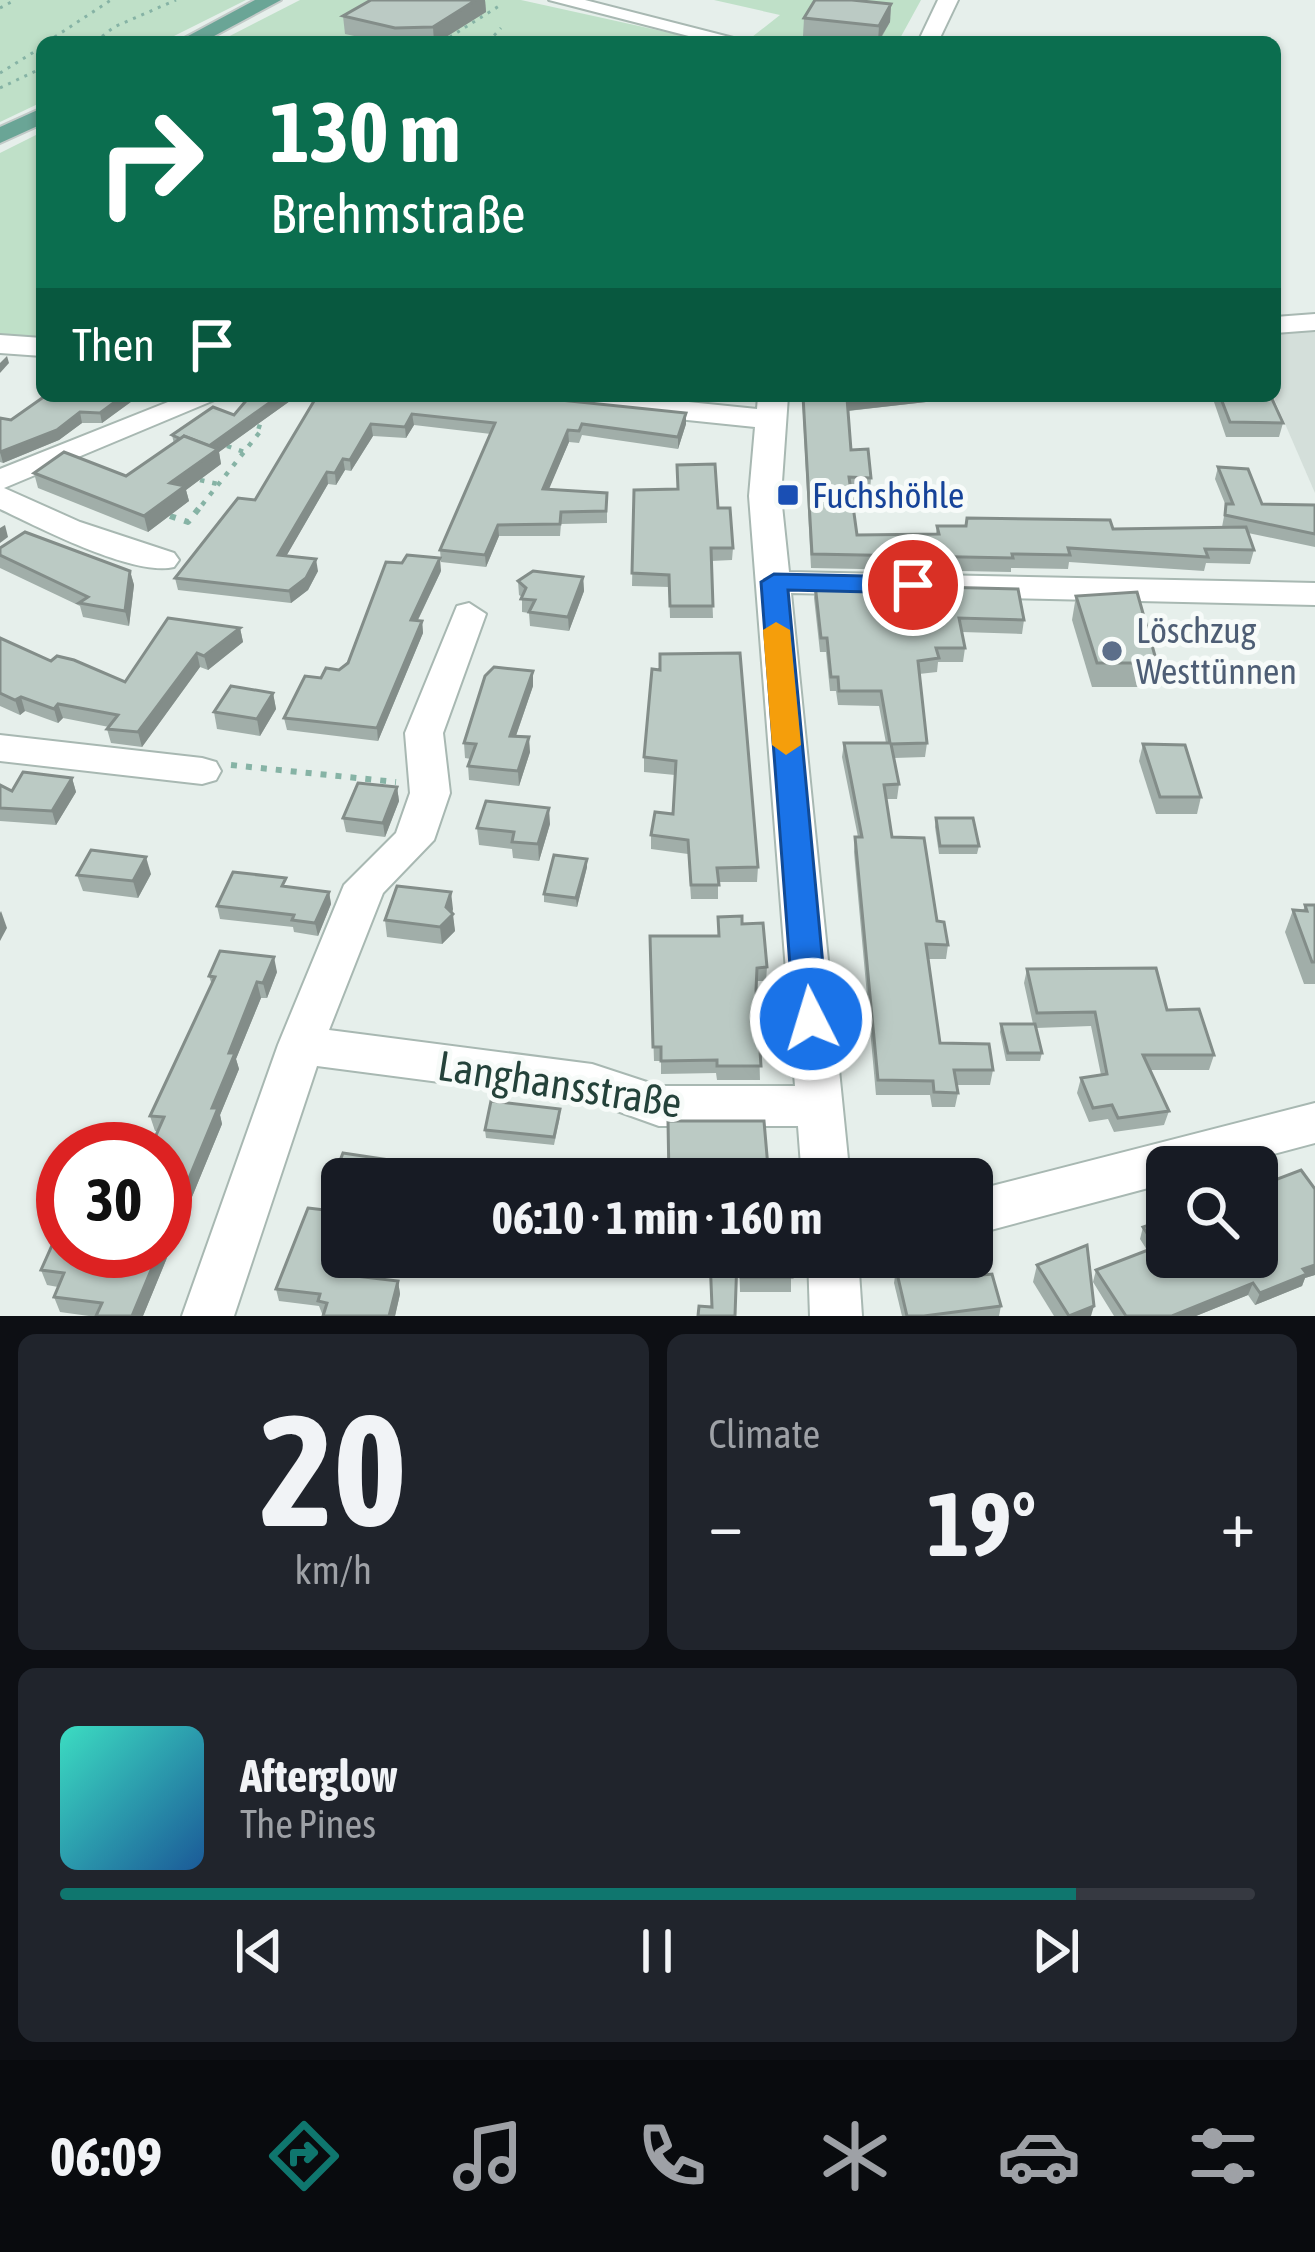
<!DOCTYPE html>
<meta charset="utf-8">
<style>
:root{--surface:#171b24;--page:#20242c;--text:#f1f3f6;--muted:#9ea1a6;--line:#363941;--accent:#0f766e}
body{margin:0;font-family:"Asap Condensed",sans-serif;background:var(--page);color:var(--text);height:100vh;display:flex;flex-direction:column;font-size:45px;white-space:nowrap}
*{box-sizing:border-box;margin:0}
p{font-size:39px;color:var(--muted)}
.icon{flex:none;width:66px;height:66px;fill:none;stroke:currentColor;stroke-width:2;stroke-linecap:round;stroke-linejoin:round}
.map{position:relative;height:1316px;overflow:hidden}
.side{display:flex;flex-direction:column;gap:18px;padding:18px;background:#0d0f14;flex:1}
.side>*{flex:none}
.top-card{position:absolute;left:36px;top:36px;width:1245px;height:366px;border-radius:18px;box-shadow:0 3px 9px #0004;background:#0b6e4f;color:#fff;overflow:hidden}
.buttons{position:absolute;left:1146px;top:1146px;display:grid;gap:24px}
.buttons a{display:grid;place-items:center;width:132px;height:132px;border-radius:18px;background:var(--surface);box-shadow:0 3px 9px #0004;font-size:60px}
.speed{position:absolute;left:36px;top:1122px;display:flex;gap:24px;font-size:60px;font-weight:700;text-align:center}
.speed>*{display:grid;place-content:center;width:156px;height:156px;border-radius:50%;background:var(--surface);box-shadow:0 3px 9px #0004;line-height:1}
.speed .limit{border:18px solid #d22;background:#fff;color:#111}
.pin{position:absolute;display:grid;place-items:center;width:102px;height:102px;color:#fff;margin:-51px;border:6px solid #fff;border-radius:50%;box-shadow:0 3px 12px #0007}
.me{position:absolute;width:132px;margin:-66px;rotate:355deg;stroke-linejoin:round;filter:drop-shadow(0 0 9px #0008)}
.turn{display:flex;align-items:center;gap:42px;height:252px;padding:0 36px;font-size:54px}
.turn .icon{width:156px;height:156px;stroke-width:2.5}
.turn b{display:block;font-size:84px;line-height:102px}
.then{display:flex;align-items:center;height:114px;padding:0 36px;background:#0003;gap:24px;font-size:45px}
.big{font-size:90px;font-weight:700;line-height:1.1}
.side .tile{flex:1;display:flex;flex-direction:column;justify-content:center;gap:18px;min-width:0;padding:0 42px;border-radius:18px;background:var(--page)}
.side .dial{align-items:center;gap:0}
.dial b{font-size:156px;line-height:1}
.song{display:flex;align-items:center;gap:36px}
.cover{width:144px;height:144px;border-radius:18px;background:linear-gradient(135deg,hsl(170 70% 55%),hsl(210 70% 35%))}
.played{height:12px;border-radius:6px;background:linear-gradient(90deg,var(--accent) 85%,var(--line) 85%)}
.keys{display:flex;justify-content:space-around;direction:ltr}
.heat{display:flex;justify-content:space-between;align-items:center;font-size:66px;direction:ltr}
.side .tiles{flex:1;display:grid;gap:18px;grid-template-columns:1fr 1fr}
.tile:last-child{grid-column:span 2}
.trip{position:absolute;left:321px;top:1158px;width:672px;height:120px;border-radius:18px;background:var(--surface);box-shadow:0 3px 9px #0004;font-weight:700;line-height:120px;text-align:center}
.dock{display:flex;height:192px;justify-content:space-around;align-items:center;background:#090b0e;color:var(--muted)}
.dock .icon{width:84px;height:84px}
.dock .selected{color:var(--accent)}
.dock b{font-size:54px;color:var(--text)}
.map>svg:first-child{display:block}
.built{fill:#d4dfda}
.green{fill:#bfe0c8}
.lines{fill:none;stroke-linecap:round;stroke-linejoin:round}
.minor-casing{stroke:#a8b8b2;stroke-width:4}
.major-casing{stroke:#c2cac8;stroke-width:4}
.path-far2{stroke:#86b3a5;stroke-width:3;stroke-dasharray:3 6;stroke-linecap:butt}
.path-far1{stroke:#86b3a5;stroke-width:4.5;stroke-dasharray:4.5 8;stroke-linecap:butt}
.path{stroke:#86b3a5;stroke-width:6;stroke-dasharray:6 9;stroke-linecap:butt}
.minor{fill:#fff;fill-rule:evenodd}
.major{fill:#6aa596;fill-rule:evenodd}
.wall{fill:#a1aea9}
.shaded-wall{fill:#838d89}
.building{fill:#bbcac4;stroke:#838d89;stroke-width:3}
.route{fill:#1a73e8;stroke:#114b97;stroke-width:3}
.slow{fill:#f59e0b}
.transit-dot{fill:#1a4fb4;stroke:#f7fbf9;stroke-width:4.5}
.service-dot{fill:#5c6f8a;stroke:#f7fbf9;stroke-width:4.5}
.labels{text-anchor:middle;stroke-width:10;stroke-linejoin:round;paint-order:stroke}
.transit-label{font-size:36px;fill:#164399;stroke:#f7fbf9;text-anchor:start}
.service-label{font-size:36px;fill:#4e5e75;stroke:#f7fbf9;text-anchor:start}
.near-street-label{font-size:42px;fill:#24423a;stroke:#f7fbf9}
</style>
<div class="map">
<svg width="1315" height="1316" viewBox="0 0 1315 1316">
<rect width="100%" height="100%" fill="#e6efeb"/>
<!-- built -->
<path class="built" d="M1315,328V493L1273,396L1275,331Z"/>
<!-- green -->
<g class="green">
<path d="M0,0H246L162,42H42V102L0,122Z"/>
<path d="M300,0H521L707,41L218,42Z"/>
<path d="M714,0H921L898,42H776L752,37L780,15Z"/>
<path d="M42,132V340L0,336V153Z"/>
</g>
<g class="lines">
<!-- minor casing -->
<g class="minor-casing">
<g id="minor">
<path d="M549,0H585L749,42H712Z"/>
<path d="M938,0H958L938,42H918Z"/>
<path d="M1315,314V330L1275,333V317Z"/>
<path d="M0,335L42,338V356L0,353Z"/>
<path d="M183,396H224L4,488L80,522L174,553L179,560L174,567C134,577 38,527 0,509V469Z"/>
<path d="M527,396H630L757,409L758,396H788L781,496L789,572L1315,583V605L791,593L850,1179H802L798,1126H659L592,1102L317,1066L234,1316H182L278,1045L344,885L396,833L410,793L405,733L457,606L469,603L486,614L443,733L450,793L434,840L383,893L329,1030L592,1064L659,1086H795L749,496L755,427L542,405Z"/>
<path d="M0,735L202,758L216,762L221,771L216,780L202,784L0,761Z"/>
<path d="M1315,1103V1143L1225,1167H1167V1183L972,1235V1191Z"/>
<path d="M808,1257H858L862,1316H810Z"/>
</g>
</g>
<!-- major casing -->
<g class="major-casing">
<g id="major">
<path d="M255,0H281L203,42H177Z"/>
<path d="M42,108V124L0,143V127Z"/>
</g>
</g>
<!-- path-far2 -->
<g class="path-far2">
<path d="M0,8L15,0"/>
<path d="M47,42L111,0"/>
<path d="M95,42L114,27L176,0"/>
<path d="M442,42L499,6"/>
<path d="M488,42L501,28"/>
<path d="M0,73L42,47"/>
<path d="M0,88L42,68"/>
</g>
<!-- path-far1 -->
<g class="path-far1">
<path d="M227,446L244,452"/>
<path d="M200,480L218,484"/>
<path d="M202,505L263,428L247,423"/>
</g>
<!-- path -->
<g class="path">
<path d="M170,516L188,522L204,502"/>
<path d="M231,765L396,782"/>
</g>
<!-- minor -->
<use href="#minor" class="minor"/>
<!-- major -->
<use href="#major" class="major"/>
</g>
<!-- wall -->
<g class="wall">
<path d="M371,0H485L486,12L438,42H382L345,34L343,16Z"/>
<path d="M891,4L890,22L879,42H858L803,36L804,18Z"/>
<path d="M139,396L102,423H82L59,440L3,463L0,462V418L11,420Z"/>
<path d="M250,396H297L219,452L221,464L186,490L189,501L148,532L38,488L34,473L126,476L174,444L172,435L234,415Z"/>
<path d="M317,396L541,398L686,424L678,449L582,435L579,443L569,442L548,490L607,493V523L561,524L560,536H499L486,567L441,562L440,550L491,434L414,425L406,438L373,436L351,471L345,470L336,485L328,484L286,556L318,571L308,590L291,603L178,590L175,578L255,500Z"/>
<path d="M675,396H736L733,402Z"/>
<path d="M802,396L926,402L848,411L851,450L871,478L870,492L851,491L857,535L936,534L937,526L1113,529L1222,527L1226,506L1215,479L1218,467L1262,504L1315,505V547L1248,533L1254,550L1250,564L1206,563L1204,571L1069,562L1068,569L1011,568V572L811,568Z"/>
<path d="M1160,396H1244L1242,399L1283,423L1279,437H1226L1214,402Z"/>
<path d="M634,490L718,508L733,548L732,560L711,561L713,618H670L669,587L632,586Z"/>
<path d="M0,548L130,571L134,585L129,626L83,617L80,606L0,568Z"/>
<path d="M441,571L418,620L422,621L423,633L378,741L287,730L284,718L321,678L339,670Z"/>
<path d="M583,577L584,591L569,631L530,626L529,613L522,612V597L519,595L518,581Z"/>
<path d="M815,584L1024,620L1022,634L962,632L965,648L963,662H938L937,672L919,674L927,743L925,757L894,758L899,784L897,799H886L892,837L948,945L946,959H929L940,1043L993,1070L990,1085H957L958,1093L955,1107H932L930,1095H876L854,852L855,837H858L842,757L844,743H886L879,706L838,705L836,691H830L826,652H820L814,598Z"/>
<path d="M1076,596L1157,663L1151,687H1092L1072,620Z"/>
<path d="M240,628L243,642L208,670L200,667L142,747L111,743L107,729L109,727L63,718L58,723L25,711L20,715L0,706V638L51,661L125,682Z"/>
<path d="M660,670L758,867L757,882H718V899H691L688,854L651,849V835L673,814L675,775L644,772V757Z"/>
<path d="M533,671V686L516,736L530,752L519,786L469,780L468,766L471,759L465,758L464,743Z"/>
<path d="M273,693L276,709L260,736L217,729L214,712Z"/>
<path d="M1143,744L1201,797L1197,814H1156L1139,761Z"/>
<path d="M72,778L76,792L56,825L0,821V785L12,791Z"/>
<path d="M397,787L399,801L385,837L346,832L343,818Z"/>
<path d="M936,818L979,846L977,854H939L935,827Z"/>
<path d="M550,824L539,861L513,858L512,849L479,845L477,828Z"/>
<path d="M587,867L577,907L544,902V894Z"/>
<path d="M151,874L138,898L83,891L77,875Z"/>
<path d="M287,887L329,892L331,904L318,936L294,932L293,927L220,919L217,906Z"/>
<path d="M1305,905H1315V984H1304L1285,932L1293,910L1303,911Z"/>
<path d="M453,909L452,913L455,931L442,944L387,937L385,920Z"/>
<path d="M718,917L742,924L767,967L766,981H757L760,1080H717L716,1073L661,1074V1061H654L650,936H718Z"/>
<path d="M1027,969L1167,1010L1214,1055L1209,1070H1149L1169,1111L1164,1125L1114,1132L1108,1119L1089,1122L1077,1093L1081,1078L1101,1075L1091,1026L1036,1028L1042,1053L1040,1061H1006L1000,1032L1001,1024H1033L1024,983Z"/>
<path d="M277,972L267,998H261L236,1059L239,1069L220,1115L222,1124L143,1316H89L60,1312L54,1297L58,1287L47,1285L41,1270L165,1251L158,1131H155L150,1116L212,985L209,976Z"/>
<path d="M560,1117L554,1145L486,1138L485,1130Z"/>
<path d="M343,1153L396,1161L398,1179H342V1241L334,1267L339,1268L340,1274L398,1281L400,1294L395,1316H323L319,1306L279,1301L276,1289L308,1208L327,1210L325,1199Z"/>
<path d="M1257,1187L1315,1189V1275L1305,1278L1302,1286L1255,1305L1248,1295L1196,1316H1114L1093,1282L1096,1270L1147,1250L1140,1239L1143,1227L1257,1257L1264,1230L1257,1221Z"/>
<path d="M490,1257H566L564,1272L491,1265Z"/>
<path d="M739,1257H791V1292H740Z"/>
<path d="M1037,1265L1091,1316H1054L1033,1282Z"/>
<path d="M896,1269L973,1276L1001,1306L999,1316H902L894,1283Z"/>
</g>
<!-- shaded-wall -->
<g class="shaded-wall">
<path d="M476,0H485L486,12L438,42H434L433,27Z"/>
<path d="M891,4L890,22L878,42L879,26Z"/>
<path d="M7,356L9,363L0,373V363Z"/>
<path d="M123,396H139L102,423L100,413Z"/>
<path d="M279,396H297L219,452L221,464L186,490L189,501L148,532L144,516L170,483L206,448Z"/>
<path d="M864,396H927L926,402L846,411L847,398Z"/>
<path d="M80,412L82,423L59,440L3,463L0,452Z"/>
<path d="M686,413V424L678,449V437Z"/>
<path d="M412,414L414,425L406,438L405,427Z"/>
<path d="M371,424L373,436L351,471L350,460Z"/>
<path d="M568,430L569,442L544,501L543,489Z"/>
<path d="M343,459L345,470L336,485L335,473Z"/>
<path d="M327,472L328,484L280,567L278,555Z"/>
<path d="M5,525L8,537L0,543V528Z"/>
<path d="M498,525L499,536L486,567L485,555Z"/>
<path d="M440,558L441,571L412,632L411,620Z"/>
<path d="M316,559L318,571L308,590L291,603L289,591Z"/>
<path d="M130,571L134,585L129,626L125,611Z"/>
<path d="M583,577L584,591L569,631L568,617Z"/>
<path d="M422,621L423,633L378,741L377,728Z"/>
<path d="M240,628L243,642L208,670L204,656Z"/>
<path d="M197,653L200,667L142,747L138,732Z"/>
<path d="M533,671V686L511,750L510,736Z"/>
<path d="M273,693L276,709L260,736L257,719Z"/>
<path d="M21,697L25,711L20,715L15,700Z"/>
<path d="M58,704L63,718L58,723L54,709Z"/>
<path d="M529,737L530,752L519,786L518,771Z"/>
<path d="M72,778L76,792L56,825L52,811Z"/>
<path d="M397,787L399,801L385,837L383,823Z"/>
<path d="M549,808L550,824L539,861L538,844Z"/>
<path d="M146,857L151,874L138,898L133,881Z"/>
<path d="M587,859V867L577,907L576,898Z"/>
<path d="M329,892L331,904L318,936L315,923Z"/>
<path d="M451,892L453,909L451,916L453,914L455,931L442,944L440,927Z"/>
<path d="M1,911L7,928L0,941V913Z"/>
<path d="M274,957L277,972L267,998L263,983Z"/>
<path d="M257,982L261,998L236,1059L239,1069L220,1115L222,1124L143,1316H132L159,1251H165V1236L212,1108L229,1053Z"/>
<path d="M396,1161L398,1179H390Z"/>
<path d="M342,1219V1241L330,1279L327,1266Z"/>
<path d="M1315,1265V1275L1305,1278L1302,1286L1255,1305L1260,1293L1303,1269Z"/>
<path d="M398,1281L400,1294L395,1316H389Z"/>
<path d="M1253,1283L1248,1295L1196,1316H1172Z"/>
<path d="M1094,1306L1091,1316H1070Z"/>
</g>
<!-- building -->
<g class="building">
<path d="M371,0H476L433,27L395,28L343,16Z"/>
<path d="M815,0H852L891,4L879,26L804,18Z"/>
<path d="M45,396H123L100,413L80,412L57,430L0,452V418L11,420Z"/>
<path d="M250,396H279L209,446L184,436L181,439L172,435L213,407L234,415Z"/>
<path d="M317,396H537L541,398L686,413L678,437L582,424L579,431L568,430L543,489L607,493L606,511L561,512L560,524L498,525L485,555L440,550L495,423L412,414L405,427L371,424L350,460L343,459L335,473L327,472L278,555L316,559L306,578L289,591L175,578L238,498L255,500Z"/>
<path d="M803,396H864L847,398L851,450L868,449L871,478L849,477L857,535L939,534L937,526H966L967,518L1110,520L1113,529L1246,527L1254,550L1205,549L1208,557L1068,548L1070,555L1012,554L1013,558L812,554Z"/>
<path d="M1220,396H1240L1239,399H1272L1283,423L1230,422Z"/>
<path d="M184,436L218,449L170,483L185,486L144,516L34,473L64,452L126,476Z"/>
<path d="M715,464L718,508H730L733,548H711L713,606H670L669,575L632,573L634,490L678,489L677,465Z"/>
<path d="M1218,467L1248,469L1262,504L1315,505V534L1225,515L1226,504H1233Z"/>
<path d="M25,532L130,571L125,611L79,603L88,597L0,555V548Z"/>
<path d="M407,555L440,558L411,620L422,621L377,728L284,718L305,676L321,678L326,668L339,670L348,663L386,562L402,563Z"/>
<path d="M533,571L583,577L568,617L529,612L535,600L521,599L526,588L518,581Z"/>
<path d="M815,584L1018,589L1024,620L959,618L965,648H936L939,658L918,661L927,743L891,744L899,784L884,785L892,837L924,838L937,921L944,922L948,945L926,944L940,1043L989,1044L993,1070H954L958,1093L934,1092L933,1081L878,1080L855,837H862L844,743H890L881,691H839L838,677H831L827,638H821Z"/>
<path d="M1137,592L1157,663H1097L1076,596Z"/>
<path d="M168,618L240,628L204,656L197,653L138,732L107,729L118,715L58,704L54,709L21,697L15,700L0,693V638L51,661L57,656L74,660L125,682Z"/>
<path d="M740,653L758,867L717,868L719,885H691L688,840L651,835L655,812L673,814L676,761L644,757L652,669L660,670V654Z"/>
<path d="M494,667L533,671L510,736L529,737L518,771L468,766L476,744L464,743L485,676Z"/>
<path d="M231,686L273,693L257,719L214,712Z"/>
<path d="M1143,744L1185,745L1201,797H1160Z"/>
<path d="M23,772L72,778L52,811L0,808V785L12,791Z"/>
<path d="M358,783L397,787L383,823L343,818Z"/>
<path d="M486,801L549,808L538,844L512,842L514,832L477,828Z"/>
<path d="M936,818H973L979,846H940Z"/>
<path d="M91,850L146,857L133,881L77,875Z"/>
<path d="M554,855L587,859L576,898L544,894Z"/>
<path d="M233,872L286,878L282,886L329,892L315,923L292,920L294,915L217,906Z"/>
<path d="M397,886L451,892L446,907L453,914L440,927L385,920Z"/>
<path d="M1305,905H1315V962H1312L1293,910L1307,911Z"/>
<path d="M742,916V924L763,923L767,967L757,968L756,990L761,1066H717V1060L661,1061V1047H653L650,936H719L718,917Z"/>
<path d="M220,951L274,957L263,983L257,982L229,1053H235L212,1108H218L165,1236V1149H150L164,1117L150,1116L215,977L209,976Z"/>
<path d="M1156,968L1167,1010L1199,1009L1214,1055H1143L1169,1111L1118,1118L1112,1105L1093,1108L1081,1078L1107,1074L1095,1012L1037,1013L1027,969Z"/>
<path d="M1001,1024H1035L1042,1053H1008Z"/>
<path d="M491,1101L560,1109L554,1137L485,1130Z"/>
<path d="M668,1121H764L769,1179H669Z"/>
<path d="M343,1153L396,1161L390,1179H342V1203L325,1199Z"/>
<path d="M1301,1170L1315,1189V1265L1303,1269L1307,1274L1260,1293L1253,1283L1172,1316H1126L1096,1270L1156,1247L1143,1227L1167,1219V1257H1257V1232L1275,1226L1257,1202V1187Z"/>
<path d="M504,1175L548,1179H503Z"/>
<path d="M308,1208L342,1212V1219L327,1266L339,1268L338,1274L398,1281L389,1316H323L327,1303L318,1301L320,1294L276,1289Z"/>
<path d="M58,1232H63V1251H159L132,1316H96L102,1303L54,1297L64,1273L41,1270Z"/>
<path d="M1087,1245L1094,1306L1069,1316L1037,1265Z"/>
<path d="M740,1257H791L792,1277H741Z"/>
<path d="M710,1258H737L735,1316H698L699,1306L712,1307Z"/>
<path d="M968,1260L973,1276L992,1274L1001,1306L924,1316H907L896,1269Z"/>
</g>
<!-- route -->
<path class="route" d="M774,574L913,577L926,585L913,593L788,590L828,1019L823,1029H799L794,1019L761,582Z"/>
<!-- slow -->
<path class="slow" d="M776,622L790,630L801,745L786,755L772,745L763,630Z"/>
<!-- markers -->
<rect class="transit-dot" x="776" y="483" width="24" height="24" rx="6"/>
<circle class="service-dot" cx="1112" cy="651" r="12"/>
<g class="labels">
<!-- transit labels -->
<g class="transit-label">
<text x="812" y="508">Fuchshöhle</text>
</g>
<!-- service labels -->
<g class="service-label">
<text x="1136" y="643">Löschzug<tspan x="1136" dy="41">Westtünnen</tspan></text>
</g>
<!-- near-street labels -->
<g class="near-street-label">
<text transform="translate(560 1084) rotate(9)" y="15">Langhansstraße</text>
</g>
</g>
</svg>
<div class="buttons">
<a><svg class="icon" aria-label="search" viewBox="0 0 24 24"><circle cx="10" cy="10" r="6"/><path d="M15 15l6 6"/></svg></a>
</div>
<div class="speed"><div class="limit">30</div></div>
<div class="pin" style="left:913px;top:585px;background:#d93025"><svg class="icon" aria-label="arrive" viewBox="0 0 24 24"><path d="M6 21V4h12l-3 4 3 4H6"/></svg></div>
<svg class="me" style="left:811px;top:1019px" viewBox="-20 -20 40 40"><circle r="17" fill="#1a73e8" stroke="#fff" stroke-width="3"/><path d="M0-11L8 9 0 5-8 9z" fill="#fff"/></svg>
<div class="trip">06:10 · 1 min · 160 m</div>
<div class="top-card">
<div class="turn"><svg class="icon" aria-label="right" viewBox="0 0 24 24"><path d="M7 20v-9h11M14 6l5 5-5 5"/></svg><div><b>130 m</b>Brehmstraße</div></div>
<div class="then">Then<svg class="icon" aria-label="arrive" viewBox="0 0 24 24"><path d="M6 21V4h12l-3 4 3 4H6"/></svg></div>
</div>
</div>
<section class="side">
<div class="tiles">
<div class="tile dial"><b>20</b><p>km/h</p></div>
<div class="tile"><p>Climate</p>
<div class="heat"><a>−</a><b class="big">19°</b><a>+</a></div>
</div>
<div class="tile">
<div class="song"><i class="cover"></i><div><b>Afterglow</b><p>The Pines</p></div></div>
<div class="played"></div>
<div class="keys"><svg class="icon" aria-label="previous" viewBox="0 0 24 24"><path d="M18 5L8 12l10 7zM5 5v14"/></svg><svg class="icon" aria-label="pause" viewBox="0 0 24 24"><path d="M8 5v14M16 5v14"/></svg><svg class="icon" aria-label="next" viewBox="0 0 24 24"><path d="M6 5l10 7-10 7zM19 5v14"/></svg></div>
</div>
</div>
</section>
<nav class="dock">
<b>06:09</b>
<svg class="icon selected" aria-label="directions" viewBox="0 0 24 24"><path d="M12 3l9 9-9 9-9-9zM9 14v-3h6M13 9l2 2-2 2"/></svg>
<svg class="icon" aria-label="music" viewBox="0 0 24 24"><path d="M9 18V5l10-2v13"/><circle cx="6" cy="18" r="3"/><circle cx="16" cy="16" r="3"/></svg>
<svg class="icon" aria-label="phone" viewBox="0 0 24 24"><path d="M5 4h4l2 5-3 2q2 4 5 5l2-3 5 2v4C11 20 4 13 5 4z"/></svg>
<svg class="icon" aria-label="climate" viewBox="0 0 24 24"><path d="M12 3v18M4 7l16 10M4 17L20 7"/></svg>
<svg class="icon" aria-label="car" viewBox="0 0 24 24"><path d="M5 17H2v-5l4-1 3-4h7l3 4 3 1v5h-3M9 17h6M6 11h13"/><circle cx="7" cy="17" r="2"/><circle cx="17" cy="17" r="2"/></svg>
<svg class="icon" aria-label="filters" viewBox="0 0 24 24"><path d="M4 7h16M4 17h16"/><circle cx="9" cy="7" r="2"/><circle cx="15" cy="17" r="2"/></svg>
</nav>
